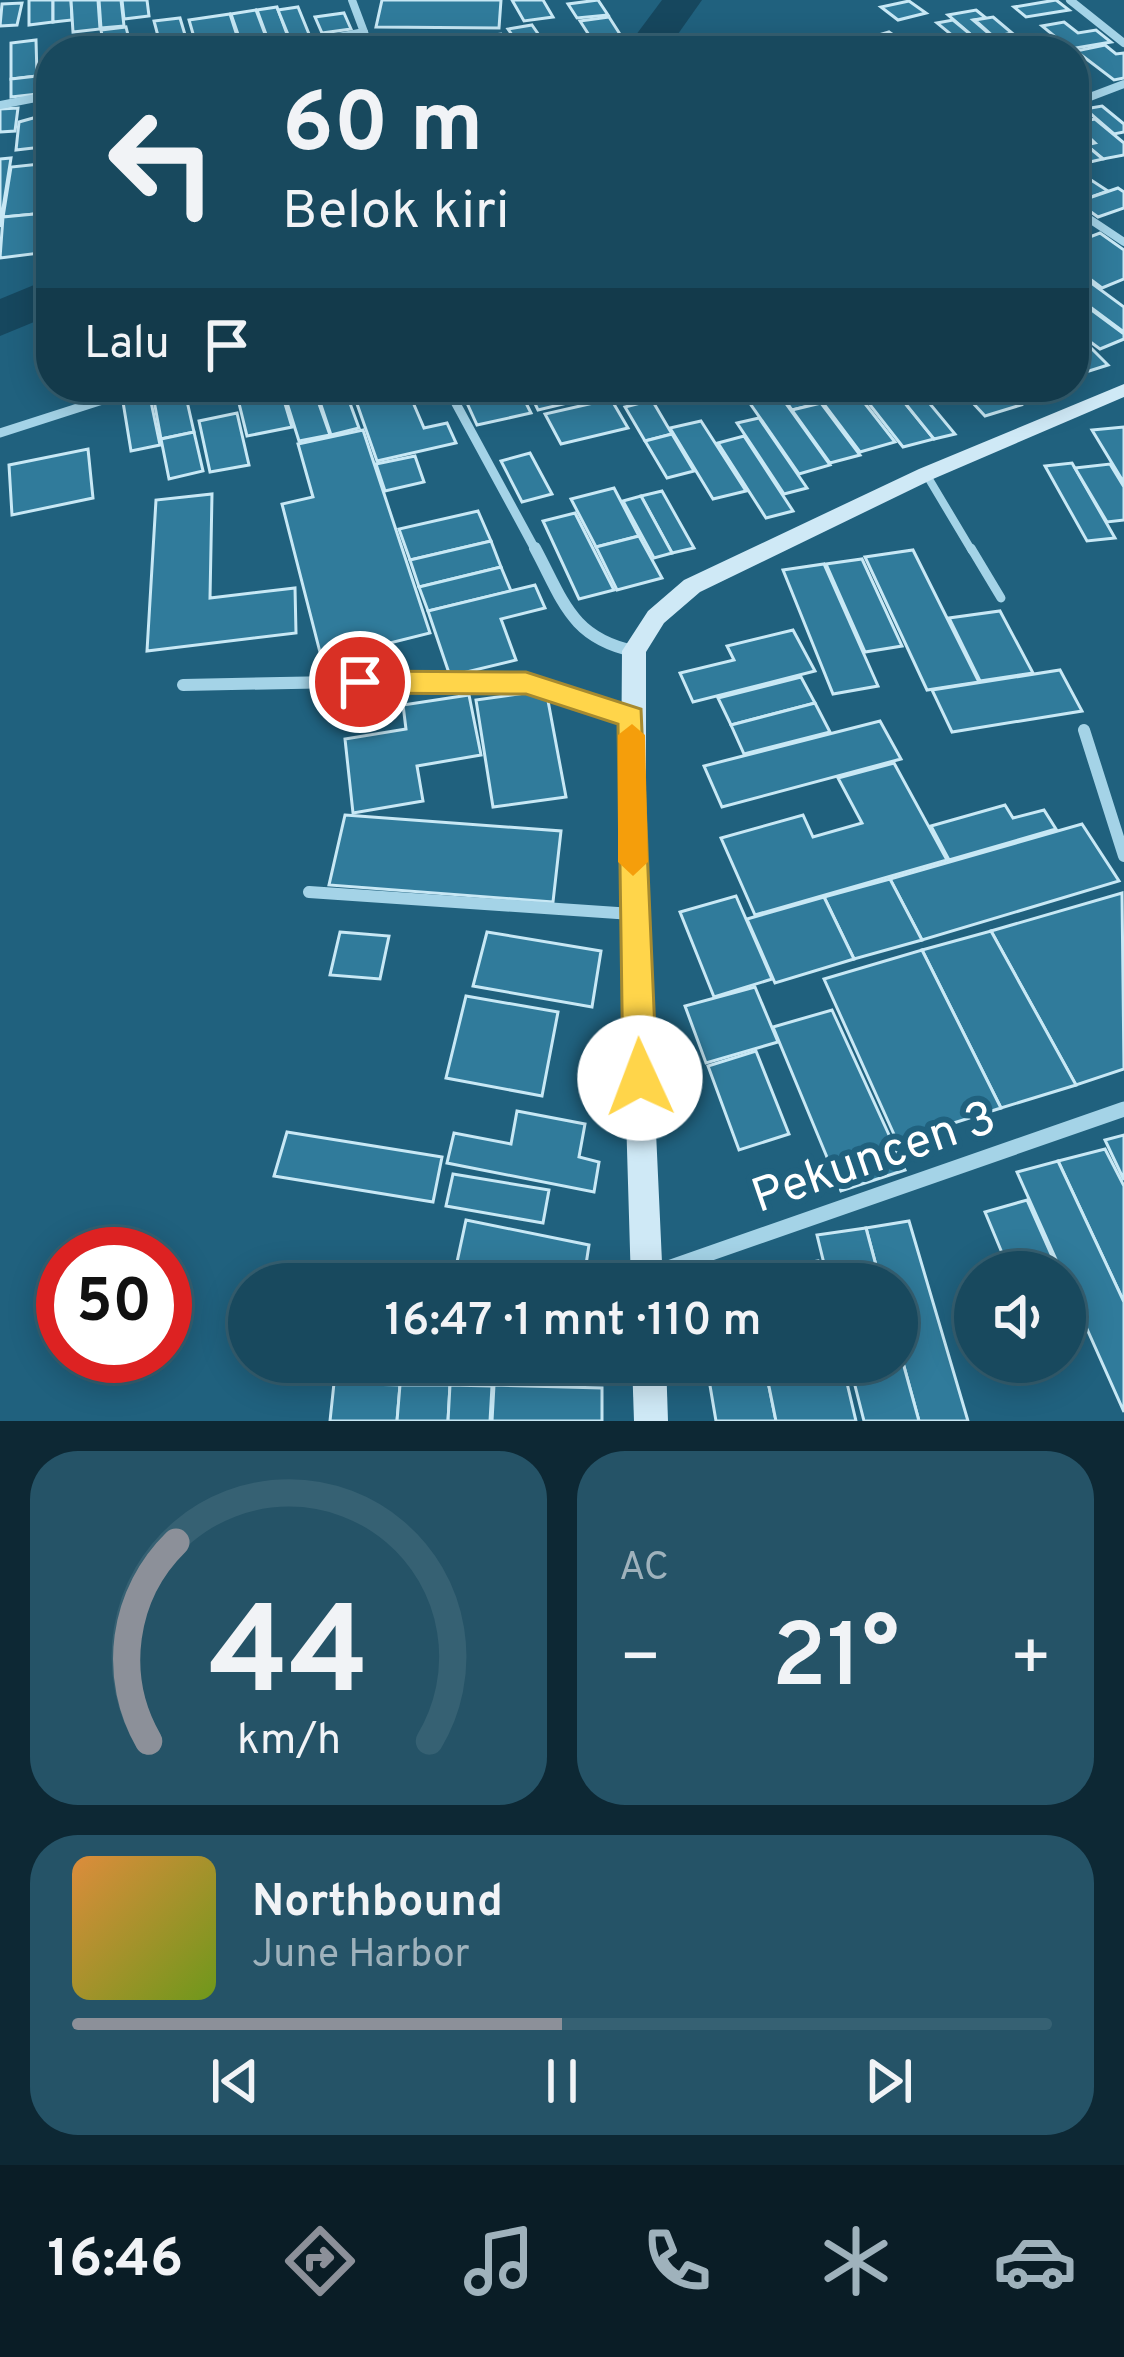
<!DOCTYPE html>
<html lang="id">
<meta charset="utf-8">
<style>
:root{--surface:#18495e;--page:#255367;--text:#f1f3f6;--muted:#9fb2bc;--line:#366173;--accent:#8c9099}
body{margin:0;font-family:Overpass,sans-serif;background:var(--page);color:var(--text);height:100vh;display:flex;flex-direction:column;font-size:45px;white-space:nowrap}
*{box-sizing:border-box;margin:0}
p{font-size:39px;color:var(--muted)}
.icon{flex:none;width:66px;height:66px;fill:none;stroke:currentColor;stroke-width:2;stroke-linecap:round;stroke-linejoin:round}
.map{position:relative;height:1421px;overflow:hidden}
.side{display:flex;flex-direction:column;gap:30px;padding:30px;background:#0d2834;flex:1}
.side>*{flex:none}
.top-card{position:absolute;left:36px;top:36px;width:1053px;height:366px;border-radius:48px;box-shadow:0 6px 30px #0003,0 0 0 3px var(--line);background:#18495e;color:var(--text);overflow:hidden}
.buttons{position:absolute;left:954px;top:1251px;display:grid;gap:24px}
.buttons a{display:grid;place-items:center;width:132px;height:132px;border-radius:50%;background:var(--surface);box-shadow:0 6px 30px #0003,0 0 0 3px var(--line);font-size:60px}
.speed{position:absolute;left:36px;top:1227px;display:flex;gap:24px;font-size:60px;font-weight:700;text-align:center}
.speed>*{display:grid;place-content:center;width:156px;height:156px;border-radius:50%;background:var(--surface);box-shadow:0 6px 30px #0003,0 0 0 3px var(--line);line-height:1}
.speed .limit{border:18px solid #d22;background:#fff;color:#111}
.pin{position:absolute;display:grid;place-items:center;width:102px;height:102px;color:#fff;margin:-51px;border:6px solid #fff;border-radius:50%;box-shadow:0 3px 12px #0007}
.me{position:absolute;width:132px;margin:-66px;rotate:358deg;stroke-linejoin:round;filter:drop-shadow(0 0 9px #0008)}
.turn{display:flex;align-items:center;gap:42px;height:252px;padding:0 48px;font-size:54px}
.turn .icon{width:156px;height:156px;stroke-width:2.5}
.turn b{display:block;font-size:84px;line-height:102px}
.then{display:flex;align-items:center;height:114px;padding:0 48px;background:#0003;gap:24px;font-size:45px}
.big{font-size:90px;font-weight:600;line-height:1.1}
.side .tile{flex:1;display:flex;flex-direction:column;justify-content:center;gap:18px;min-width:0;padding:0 42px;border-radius:48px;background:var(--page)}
.side .dial{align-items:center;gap:0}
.dial svg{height:312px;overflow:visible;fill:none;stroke:var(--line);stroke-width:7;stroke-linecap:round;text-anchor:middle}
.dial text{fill:var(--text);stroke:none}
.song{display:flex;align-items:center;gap:36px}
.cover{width:144px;height:144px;border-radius:18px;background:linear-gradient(135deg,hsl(30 70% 55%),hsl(80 70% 35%))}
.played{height:12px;border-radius:6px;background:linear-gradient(90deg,var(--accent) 50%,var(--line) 50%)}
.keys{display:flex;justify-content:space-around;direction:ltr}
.heat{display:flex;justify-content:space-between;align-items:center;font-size:66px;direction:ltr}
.side .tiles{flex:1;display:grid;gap:30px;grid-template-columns:1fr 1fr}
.tile:last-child{grid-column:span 2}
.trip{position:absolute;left:228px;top:1263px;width:690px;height:120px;border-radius:60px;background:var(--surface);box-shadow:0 6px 30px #0003,0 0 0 3px var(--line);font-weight:600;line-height:120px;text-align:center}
.tabs{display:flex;height:192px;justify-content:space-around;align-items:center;background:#0a1d26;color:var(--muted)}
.tabs .icon{width:84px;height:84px}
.tabs .current{color:var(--accent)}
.tabs b{font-size:54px;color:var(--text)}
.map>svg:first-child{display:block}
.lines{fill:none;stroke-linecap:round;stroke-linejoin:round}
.river{fill:#16475e;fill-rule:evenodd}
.building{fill:#307b9b;stroke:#c8e8f5;stroke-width:3}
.lane-far1{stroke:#a4d3e7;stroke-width:8}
.lane{stroke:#a4d3e7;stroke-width:9}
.street-far3{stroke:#a4d3e7;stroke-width:8}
.street-far2{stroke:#a4d3e7;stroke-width:9}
.street-far1{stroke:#a4d3e7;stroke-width:12}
.street{stroke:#a4d3e7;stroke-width:15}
.secondary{fill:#cfe9f6;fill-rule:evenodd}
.route{fill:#ffd54a;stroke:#a68a30;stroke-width:3}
.slow{fill:#f59e0b}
.labels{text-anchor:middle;stroke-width:12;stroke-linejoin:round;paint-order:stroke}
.near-street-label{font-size:48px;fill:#fff;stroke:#20617e}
</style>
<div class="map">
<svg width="1124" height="1421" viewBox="0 0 1124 1421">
<rect width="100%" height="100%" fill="#20617e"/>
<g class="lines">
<!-- river -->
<g class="river">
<path d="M662,0H702L666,51H624Z"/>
<path d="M51,278V315L0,336V299Z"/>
</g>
</g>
<!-- building -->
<g class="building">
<path d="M29,0H53V22L29,25Z"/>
<path d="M53,0H71L72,20L53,22Z"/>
<path d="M71,0H98L100,29L73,32Z"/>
<path d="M99,0H121L124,26L101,28Z"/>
<path d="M122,0H147L149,16L124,19Z"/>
<path d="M382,0H501L499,28L376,27Z"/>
<path d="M512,0H543L553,17L524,21Z"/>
<path d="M598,0L608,15L577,18L568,4Z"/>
<path d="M1056,0L1069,10L1026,17L1014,7Z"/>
<path d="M909,1L926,13L898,20L881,7Z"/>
<path d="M22,3L17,25L0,26L2,4Z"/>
<path d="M277,7L287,34L267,37L257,10Z"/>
<path d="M298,7L309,34L289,37L278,10Z"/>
<path d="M256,10L268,42L242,46L231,14Z"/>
<path d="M976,10L986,18L973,20L993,37L977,40L948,15Z"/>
<path d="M344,13L351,29L322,33L315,17Z"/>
<path d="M230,14L242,51H198L189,20Z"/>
<path d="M609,17L625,42L596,46L580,21Z"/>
<path d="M993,17L1012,33L994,37L975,20Z"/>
<path d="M180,18L189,48L162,51L154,21Z"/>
<path d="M953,20L981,43L965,46L937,23Z"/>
<path d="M1064,22L1078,33L1096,30L1111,42L1070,49L1042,26Z"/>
<path d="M532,25L550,51H523L508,29Z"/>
<path d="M126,27L132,51H105L101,30Z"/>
<path d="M889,32L905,43L881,50L865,39Z"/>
<path d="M501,34L512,51H488L479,37Z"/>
<path d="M36,40L37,76L11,79V43Z"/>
<path d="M1105,45L1116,54L1124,53V78L1114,80L1076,51Z"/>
<path d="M37,76L38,94L11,97V79Z"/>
<path d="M1102,106L1124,124V132L1114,134L1085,109Z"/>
<path d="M18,108L15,131L0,132V109Z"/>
<path d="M51,113V146L16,150L19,122Z"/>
<path d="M1095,119L1124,143V155L1103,159L1086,145L1095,143L1074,123Z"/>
<path d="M1074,135L1086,145L1103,159L1081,164L1074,158Z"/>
<path d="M11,158L0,227V159Z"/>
<path d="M50,163L45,213L3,217L11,167Z"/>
<path d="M1091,180L1108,191L1080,201L1074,196V186Z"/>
<path d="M1118,188L1124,192V208L1098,217L1077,202Z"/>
<path d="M45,213L40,253L0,258L3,217Z"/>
<path d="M1100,233L1124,250V279L1102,288L1074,267V243Z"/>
<path d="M1090,282L1124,307V332L1074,295V289Z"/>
<path d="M1074,297L1124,334V339L1100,349L1074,330Z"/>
<path d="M1074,331L1108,365L1089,371L1074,356Z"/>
<path d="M235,387H280L292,427L247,436Z"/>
<path d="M282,387H313L330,435L299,441Z"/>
<path d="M315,387H344L359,428L331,435Z"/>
<path d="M351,387H414L355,399Z"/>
<path d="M527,387H601L605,394L538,410Z"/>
<path d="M774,387L830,465L799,474L740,389Z"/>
<path d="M776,387H809L821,403L792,410Z"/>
<path d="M811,387H852L895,442L860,452Z"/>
<path d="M856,387H892L934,439L903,447Z"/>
<path d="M892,387H916L955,434L934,439Z"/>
<path d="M958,387H1004L1021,405L985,416Z"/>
<path d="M1008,387H1045L1052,394L1023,403Z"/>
<path d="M184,388L194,432L161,439L153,395Z"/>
<path d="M401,391L406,402L412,400L424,428L447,423L456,443L377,461L356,401Z"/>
<path d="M520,391L531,413L477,425L467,403Z"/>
<path d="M150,397L160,445L131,451L123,402Z"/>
<path d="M611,399L628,428L561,444L545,414Z"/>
<path d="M652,400L672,434L645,441L625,407Z"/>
<path d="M821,403L860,455L830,463L792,410Z"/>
<path d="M237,413L249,465L210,472L199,421Z"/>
<path d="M759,418L807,488L784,494L737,423Z"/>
<path d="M701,421L746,491L713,499L670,428Z"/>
<path d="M1124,427V483L1092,430Z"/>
<path d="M363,430L430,633L322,660L282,504L313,497L298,444Z"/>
<path d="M194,432L203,471L169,479L161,439Z"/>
<path d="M672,434L694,471L667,478L645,441Z"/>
<path d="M744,436L793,511L766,518L718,443Z"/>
<path d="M88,449L93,498L12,515L9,465Z"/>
<path d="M530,453L552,494L522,502L501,461Z"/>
<path d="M415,456L424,482L385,491L376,464Z"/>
<path d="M1072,463L1115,538L1087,541L1045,466Z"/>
<path d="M1110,464L1124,487V520L1107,522L1075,468Z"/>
<path d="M614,488L639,536L596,547L571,499Z"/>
<path d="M662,491L694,548L672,553L641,496Z"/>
<path d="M212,494L210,598L295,588L296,633L147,651L156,500Z"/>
<path d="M641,496L672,553L654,558L623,501Z"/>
<path d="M478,511L491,541L410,560L399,529Z"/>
<path d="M575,513L614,590L579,599L543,521Z"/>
<path d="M639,536L662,578L617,590L596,547Z"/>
<path d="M491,541L501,567L419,587L410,560Z"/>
<path d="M913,550L979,682L927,690L865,557Z"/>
<path d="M862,559L902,646L865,652L826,564Z"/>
<path d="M824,564L878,686L833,694L783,570Z"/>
<path d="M501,567L511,591L428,611L419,587Z"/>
<path d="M535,585L545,608L501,619L516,660L450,676L428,611Z"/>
<path d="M1000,611L1033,673L980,681L949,618Z"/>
<path d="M793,630L815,671L693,702L680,673L734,660L727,646Z"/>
<path d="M1060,670L1082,711L952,732L932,690Z"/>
<path d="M801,677L815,703L731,725L718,698Z"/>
<path d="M546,690L566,797L493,807L476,700Z"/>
<path d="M469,695L481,755L417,766L423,801L353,813L345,739L406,729L403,705Z"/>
<path d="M815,703L830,732L744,754L731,725Z"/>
<path d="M880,721L901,759L722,807L704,766Z"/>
<path d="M894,763L947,860L755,915L721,838L803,815L813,837L862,823L838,778Z"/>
<path d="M1005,805L1013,818L1044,810L1056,829L949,860L931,826Z"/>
<path d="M345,815L561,831L553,902L329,885Z"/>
<path d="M1082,824L1119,881L922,940L890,879Z"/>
<path d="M890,879L922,940L854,959L824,897Z"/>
<path d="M1122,893L1124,1069L1076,1085L991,931Z"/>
<path d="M736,896L772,979L714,997L680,912Z"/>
<path d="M824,897L854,959L775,983L747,919Z"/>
<path d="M991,931L1076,1085L1001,1108L922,950Z"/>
<path d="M340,932L389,936L380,979L330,975Z"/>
<path d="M487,932L601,951L592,1007L473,986Z"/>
<path d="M922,950L1001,1108L897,1141L824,979Z"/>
<path d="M755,987L778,1042L706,1063L685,1006Z"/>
<path d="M466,996L558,1012L542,1096L446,1078Z"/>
<path d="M832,1010L905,1170L841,1191L773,1027Z"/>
<path d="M756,1051L789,1134L739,1150L708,1066Z"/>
<path d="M517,1111L585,1124L579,1157L599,1162L594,1192L447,1163L454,1133L511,1144Z"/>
<path d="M287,1132L442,1157L433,1202L274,1176Z"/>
<path d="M1124,1135V1180L1105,1140Z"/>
<path d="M1105,1149L1124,1186V1302L1058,1161Z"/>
<path d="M1058,1161L1124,1302V1412L1017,1172Z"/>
<path d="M453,1174L549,1190L543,1223L446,1206Z"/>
<path d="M1027,1200L1059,1272H1010L985,1212Z"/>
<path d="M466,1220L589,1245L583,1284H490L454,1276Z"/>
<path d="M909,1221L968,1421H919L897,1341V1284H881L866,1228Z"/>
<path d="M866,1228L881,1284H829L817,1235Z"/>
<path d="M818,1261L823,1284H748L746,1273Z"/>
<path d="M746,1273L748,1284L691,1281Z"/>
<path d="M897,1341L919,1421H864L849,1362H897Z"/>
<path d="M706,1362H764L776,1421H716Z"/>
<path d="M764,1362H842L856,1421H776Z"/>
<path d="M334,1383L400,1385L397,1421H330Z"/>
<path d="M400,1385H450L448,1421H397Z"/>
<path d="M450,1385L492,1386L490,1421H448Z"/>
<path d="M494,1385L602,1388V1421H492Z"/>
</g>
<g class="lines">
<!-- lane-far1 -->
<path class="lane-far1" d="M926,474L972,551"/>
<!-- lane -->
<path class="lane" d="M971,548L1001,598"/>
<!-- street-far3 -->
<g class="street-far3">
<path d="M1070,0L1124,43"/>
<path d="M364,32L370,49"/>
<path d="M268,51L364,32L352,0"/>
<path d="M1074,103L1124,84"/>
<path d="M0,105L51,95"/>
<path d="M1091,220L1124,242"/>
</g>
<!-- street-far2 -->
<g class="street-far2">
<path d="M447,387L536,551"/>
<path d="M0,433L143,387"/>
</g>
<!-- street-far1 -->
<g class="street-far1">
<path d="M535,548C563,600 571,638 634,651"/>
<path d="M183,685L493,679L556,690L631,717"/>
<path d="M1084,730L1124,856"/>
<path d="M309,892L632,914"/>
</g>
<!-- street -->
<path class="street" d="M648,1275L1124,1109"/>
<!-- secondary -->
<g class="secondary">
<path d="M1124,384V397L933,479L700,592L664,623L646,652V914L663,1284H631L620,914L622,651L648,611L684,580L919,469Z"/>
<path d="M632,1362H666L668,1421H634Z"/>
</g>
</g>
<!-- route -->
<path class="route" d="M360,671L526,672L641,709L657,1078L652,1089L640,1094L628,1089L623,1078L618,724L526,694L360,693L347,682Z"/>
<!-- slow -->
<path class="slow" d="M632,724L645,735L648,862L633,876L618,862V735Z"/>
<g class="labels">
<!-- near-street labels -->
<g class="near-street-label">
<text transform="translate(873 1155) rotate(-19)" y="17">Pekuncen 3</text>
</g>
</g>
</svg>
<div class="buttons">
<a><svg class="icon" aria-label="sound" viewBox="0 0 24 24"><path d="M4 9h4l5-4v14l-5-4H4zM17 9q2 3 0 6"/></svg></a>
</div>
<div class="speed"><div class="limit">50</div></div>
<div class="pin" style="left:360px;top:682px;background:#d93025"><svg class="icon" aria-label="arrive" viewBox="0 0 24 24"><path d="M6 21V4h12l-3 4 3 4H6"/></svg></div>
<svg class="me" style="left:640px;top:1078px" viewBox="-20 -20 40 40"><circle r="19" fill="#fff"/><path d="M0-13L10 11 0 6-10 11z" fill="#ffd54a"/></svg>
<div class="trip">16:47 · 1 mnt · 110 m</div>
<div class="top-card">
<div class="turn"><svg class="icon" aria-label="left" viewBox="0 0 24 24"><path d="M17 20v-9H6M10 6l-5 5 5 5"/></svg><div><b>60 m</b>Belok kiri</div></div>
<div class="then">Lalu<svg class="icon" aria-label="arrive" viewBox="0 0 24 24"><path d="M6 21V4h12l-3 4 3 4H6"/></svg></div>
</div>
</div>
<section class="side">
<div class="tiles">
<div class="tile dial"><svg viewBox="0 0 100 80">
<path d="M14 69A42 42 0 1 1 86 69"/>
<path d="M14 69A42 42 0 0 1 21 18" stroke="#8c9099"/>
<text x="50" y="56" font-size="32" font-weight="700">44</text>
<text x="50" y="72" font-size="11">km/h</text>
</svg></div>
<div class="tile"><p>AC</p>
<div class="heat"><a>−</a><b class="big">21°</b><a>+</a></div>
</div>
<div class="tile">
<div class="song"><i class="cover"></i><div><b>Northbound</b><p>June Harbor</p></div></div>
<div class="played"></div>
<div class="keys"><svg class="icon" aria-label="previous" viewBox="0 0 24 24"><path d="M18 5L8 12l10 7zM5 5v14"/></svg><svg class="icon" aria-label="pause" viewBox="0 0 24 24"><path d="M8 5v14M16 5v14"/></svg><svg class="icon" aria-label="next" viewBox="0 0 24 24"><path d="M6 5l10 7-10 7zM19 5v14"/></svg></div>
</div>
</div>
</section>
<nav class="tabs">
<b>16:46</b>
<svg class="icon current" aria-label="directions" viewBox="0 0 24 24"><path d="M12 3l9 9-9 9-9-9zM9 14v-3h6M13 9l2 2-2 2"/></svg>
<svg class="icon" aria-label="music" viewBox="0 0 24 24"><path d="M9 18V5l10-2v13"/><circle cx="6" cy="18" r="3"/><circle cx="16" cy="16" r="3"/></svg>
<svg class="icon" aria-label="phone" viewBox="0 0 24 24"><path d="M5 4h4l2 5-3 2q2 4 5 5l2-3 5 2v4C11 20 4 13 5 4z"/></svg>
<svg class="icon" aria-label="climate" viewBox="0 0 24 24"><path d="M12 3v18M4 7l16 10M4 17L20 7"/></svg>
<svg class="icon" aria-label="car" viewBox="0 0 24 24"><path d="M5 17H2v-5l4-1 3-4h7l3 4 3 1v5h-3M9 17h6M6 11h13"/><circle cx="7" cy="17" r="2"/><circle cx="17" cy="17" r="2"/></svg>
</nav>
